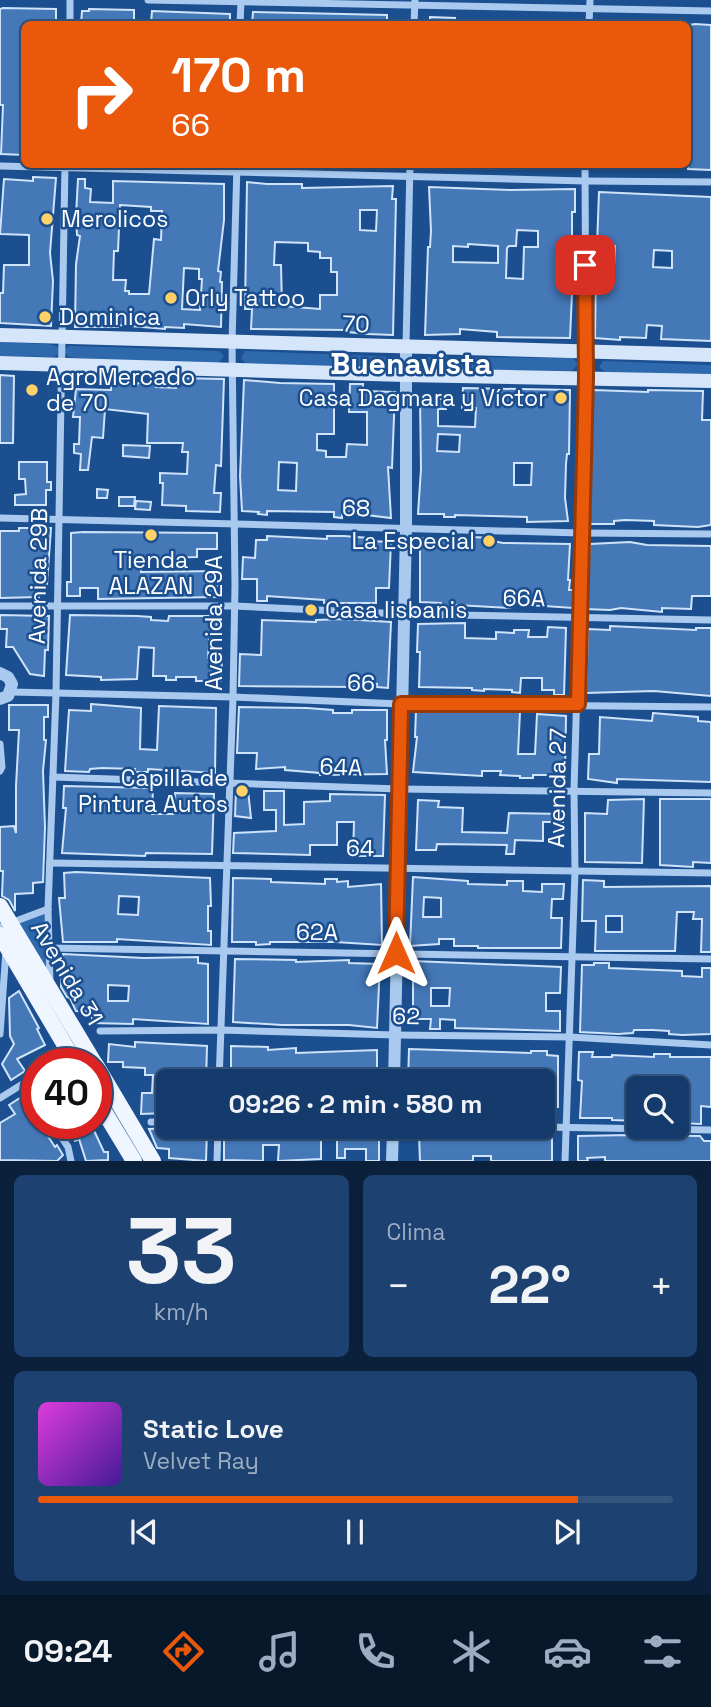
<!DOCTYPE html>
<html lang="es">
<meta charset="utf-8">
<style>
:root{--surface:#143b6b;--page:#1d4271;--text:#f1f3f6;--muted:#9dadc1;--line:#33557e;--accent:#ea580c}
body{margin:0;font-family:"Space Grotesk",sans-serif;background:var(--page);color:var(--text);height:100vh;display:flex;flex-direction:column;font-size:26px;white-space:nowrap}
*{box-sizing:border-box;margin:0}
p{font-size:23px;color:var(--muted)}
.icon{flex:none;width:38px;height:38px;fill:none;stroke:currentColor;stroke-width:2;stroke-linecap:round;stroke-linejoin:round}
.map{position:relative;height:1161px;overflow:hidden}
.side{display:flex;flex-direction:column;gap:14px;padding:14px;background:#0b203b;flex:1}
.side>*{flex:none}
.guide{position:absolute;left:21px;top:21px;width:670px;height:147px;border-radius:10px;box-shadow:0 2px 5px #0004,0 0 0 2px var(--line);background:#ea580c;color:#fff;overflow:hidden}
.buttons{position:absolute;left:626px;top:1076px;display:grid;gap:14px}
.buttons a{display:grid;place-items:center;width:63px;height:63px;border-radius:10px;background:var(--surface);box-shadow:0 2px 5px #0004,0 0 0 2px var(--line);font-size:35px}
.speed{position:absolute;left:21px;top:1048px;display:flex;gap:14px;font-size:35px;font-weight:700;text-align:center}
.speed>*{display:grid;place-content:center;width:91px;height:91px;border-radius:50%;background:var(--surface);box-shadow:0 2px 5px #0004,0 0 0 2px var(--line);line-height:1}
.speed .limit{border:10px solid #d22;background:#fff;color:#111}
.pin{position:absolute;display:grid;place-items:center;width:60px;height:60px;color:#fff;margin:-30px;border-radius:14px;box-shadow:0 4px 10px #0006}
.me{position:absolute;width:77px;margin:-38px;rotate:0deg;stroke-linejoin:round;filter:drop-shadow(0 0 5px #0008)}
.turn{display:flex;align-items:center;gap:24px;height:147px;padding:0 35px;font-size:32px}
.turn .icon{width:91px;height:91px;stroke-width:2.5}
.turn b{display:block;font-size:49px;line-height:60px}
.big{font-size:52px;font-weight:600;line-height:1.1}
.side .widget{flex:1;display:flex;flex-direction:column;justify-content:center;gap:10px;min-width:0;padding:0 24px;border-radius:10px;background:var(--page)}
.side .dial{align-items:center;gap:0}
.dial b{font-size:91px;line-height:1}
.song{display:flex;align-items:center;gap:21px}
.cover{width:84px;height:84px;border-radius:10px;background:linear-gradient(135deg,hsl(300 70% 55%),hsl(260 70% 35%))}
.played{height:7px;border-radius:4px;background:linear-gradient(90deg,var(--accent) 85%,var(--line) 85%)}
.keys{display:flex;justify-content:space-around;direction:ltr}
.heat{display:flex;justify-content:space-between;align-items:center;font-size:38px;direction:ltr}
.side .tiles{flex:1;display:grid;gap:14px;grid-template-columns:1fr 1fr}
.widget:last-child{grid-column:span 2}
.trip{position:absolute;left:156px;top:1069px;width:399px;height:70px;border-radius:10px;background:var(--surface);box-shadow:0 2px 5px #0004,0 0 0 2px var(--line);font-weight:600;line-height:70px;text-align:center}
.menu{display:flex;height:112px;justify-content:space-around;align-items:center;background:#08182b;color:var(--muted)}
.menu .icon{width:49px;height:49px}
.menu .on{color:var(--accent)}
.menu b{font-size:32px;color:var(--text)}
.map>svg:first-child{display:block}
.green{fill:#2e69ad}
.building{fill:#4478b7;stroke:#cfe3fa;stroke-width:2;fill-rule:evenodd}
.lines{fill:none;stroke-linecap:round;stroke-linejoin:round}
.minor{stroke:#a9c9ee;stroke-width:7}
.tertiary{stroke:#a9c9ee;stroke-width:12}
.secondary{stroke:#d6e6fa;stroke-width:14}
.primary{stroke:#f0f6ff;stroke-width:16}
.route-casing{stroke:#983908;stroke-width:18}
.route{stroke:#ea580c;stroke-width:12}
.poi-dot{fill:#ffd166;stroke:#1b4f8f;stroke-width:2.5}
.labels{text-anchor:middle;stroke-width:5;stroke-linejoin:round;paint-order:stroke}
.poi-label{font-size:23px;fill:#fff;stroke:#1b4f8f;text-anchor:start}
.street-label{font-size:23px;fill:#fff;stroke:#1b4f8f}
.district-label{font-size:30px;font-weight:bold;fill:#fff;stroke:#1b4f8f}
</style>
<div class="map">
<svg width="711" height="1161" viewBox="0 0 711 1161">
<rect width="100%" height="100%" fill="#1b4f8f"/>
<!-- green -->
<g class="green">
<path d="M0,342L48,344L56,346L63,351L69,346H77L219,351L224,356L218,364L76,358L69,357L63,351L54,357L0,356Z"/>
<path d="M245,351L398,357L401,364L397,368L246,364L241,358Z"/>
<path d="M424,357L573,358L578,365L571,371L423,369L419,363Z"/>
<path d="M603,361L711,365V375L605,372L599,367Z"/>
<path d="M48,909L50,989L10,923Z"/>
</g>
<!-- building -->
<g class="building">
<path d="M3,8L56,9V24H24V57H20V76L24,77V155L1,154L3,105H0V9Z"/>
<path d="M89,9L134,10V24H81L82,11H89Z"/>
<path d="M152,11L230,14V24H151Z"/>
<path d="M253,12L387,15V24H252Z"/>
<path d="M430,17L455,18V24H430Z"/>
<path d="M695,24L711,25V170L688,169V116L691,77H688V25Z"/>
<path d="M33,177L56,178L50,253L53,281L51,326L0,323V293H3L4,265H29V235L0,234L4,179L33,181Z"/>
<path d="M78,179H85V188L91,189L90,202L113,203V181L224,184V220L218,271L221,272L220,282H222L221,327L184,324V328L165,327V329L118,325V327H75L76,264L80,236L77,235L76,215ZM120,205L151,207V211H162L161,240L154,239L149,294H129V291H125L126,280H113L114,251H118ZM184,268L199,269V279H202L200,310L182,309Z"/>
<path d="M247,182L267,184H302V188L393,186L392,199H396L393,335L367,334L348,332V330L251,329L252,309H245ZM360,210H377L376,231L360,230ZM275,242L308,243V251L320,252V258H331V272H337V295H320V309L282,306L281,265H274Z"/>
<path d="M429,187L511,190L575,189V212H572V248H574L570,338L497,337V332L460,329V334L425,335L428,247H430L431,231ZM517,230L538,231V247H524L523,279L506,278L507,248L509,246H516ZM468,244L498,246V263L453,262V246L468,247Z"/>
<path d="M599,192L711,197V341L661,339L662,326L647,325L646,338L620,337V340L595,338L596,265L614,266L615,246H597ZM654,250L672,251V268L653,267Z"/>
<path d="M0,375L14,376L13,443H0Z"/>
<path d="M176,378L224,379L221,466L216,465L214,493H221L220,512L186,511V506L162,505L163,483H160V473L187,474L188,452H182L183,443H147L148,414L105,409L103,438L92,437L88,470H80L81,454L74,453V444H79L80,417H73L76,389L111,390V383L137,385L138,383H156V387L176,388Z"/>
<path d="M244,380L280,383L334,384V434H317V450L326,451V457H346L347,444L367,445V412H349L350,384H363V391L395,392L392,468L388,467L391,518L342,512V518L334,517V512L267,511V515L258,514L259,512L242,511L240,476ZM279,462L297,463L296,491L278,490Z"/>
<path d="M463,388L570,390L569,454H567L566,464L565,498L568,521L527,522V517L455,515V517H444V514H418L421,469L420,398L446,399V409H438V426L475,427L476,408H462ZM438,434L460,435L459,452L437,451ZM514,463H532L531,485H514Z"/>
<path d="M593,390L648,392V390L703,391L702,420H711V525L698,527L654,525V521L625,520L614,521V524H588Z"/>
<path d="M123,445L150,446L149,458L123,456Z"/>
<path d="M19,462H47V482H51V490H46V505H15V495L26,494L25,479H19Z"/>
<path d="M97,489L108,490L107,498H97Z"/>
<path d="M119,497H135L134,506H119Z"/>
<path d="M136,501L151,502L150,510L135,509Z"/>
<path d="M19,528H51L47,584H39V597L0,598V531H19Z"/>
<path d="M83,532L217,533V549H197V557L141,558V572L218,571V597L98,599V588H80V596H67V582H71V533Z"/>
<path d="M267,536L327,539V536H344L369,538V541L391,542L389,588H376V603H324V600L267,596V601H257V579H242L243,557L255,558L256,540H267Z"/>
<path d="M470,537L494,538L493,541L503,543L570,544L568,580H570L569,590H574L573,608L530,605V594L511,593L510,608L456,605L455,608L441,607V603L420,602V538L470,541Z"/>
<path d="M630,542L647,545L711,546V596H692L691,609L662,608V612L621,608L610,610L585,609L590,544Z"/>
<path d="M0,615L49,616L48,650H45L44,676L30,674L13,647H6L7,629H0Z"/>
<path d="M70,615L137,616L151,617V620L168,621L169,616H217L216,640H209L208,658H222L221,681H196V677H176V680H166V676H153L154,648L139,647L137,679L101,680V677L66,675Z"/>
<path d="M343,619L391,622L388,688L377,687V684H358L357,687L239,686L240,654L261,655L262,620L316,622V620Z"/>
<path d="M465,623V638L496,639V632L514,633V630H529L528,637H547L548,627L566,628L564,695H554V690H542V678H521L520,693L512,692V690L484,689V691L472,690V688L419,687L420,652H417L418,624Z"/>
<path d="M610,626L696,630V628H711V696L654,691L586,693L588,629L610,630Z"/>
<path d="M91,704L141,708L140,749L157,750L159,706L216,708L215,773L148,769V772H135V769L102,768L90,769L89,772L65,771L69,710L91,711Z"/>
<path d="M9,705H48V717H44V740H46L43,771L45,827L43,882L33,883V893L15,894V911L9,900L2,896L3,871H0V827L14,826L16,833V786L19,730H9Z"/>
<path d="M239,707L307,708L333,710V713H352V710H387V740H385L387,774L320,775V773L285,770V767L256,769L257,753H237Z"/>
<path d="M416,710L520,712L518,754H535L537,714L566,716L565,780L554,779V775H533V778H520V776L500,775L501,771H482V776L413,772L417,737H415Z"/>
<path d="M653,713L698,717V721L711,722V782L617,779V783L588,779L589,754H599L600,717L652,721Z"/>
<path d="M64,786L153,788L152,814H174L175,793L214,794L212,854L146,853L145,856L62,853L66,808H63Z"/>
<path d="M236,789L248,790L251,818L235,816Z"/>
<path d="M264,791H284V825L304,824V802L330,801V794L385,795L383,856H353L354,822H337V845H310V855L233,853L234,833L276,831V810H264Z"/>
<path d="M644,799L642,863L585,862V813L607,814L608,800Z"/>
<path d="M660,799H711V863L693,862V867L660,865Z"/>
<path d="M418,800L439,801L438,807L463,808L462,832L507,833L509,813L563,814V822H543V841L515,840L514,854H506L507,845L437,844L436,850H416Z"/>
<path d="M76,872L210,878L211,906H208V931H211V945L117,939V942H63L59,898H65L64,873ZM119,896L139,897L138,915L118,914Z"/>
<path d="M413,877L468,881V884L507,885V881H523V891L542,892V884H564L563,899H552L551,918H562L561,948H478V946H454V939H439V944L410,946ZM424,897L441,898V917H423Z"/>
<path d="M233,878L271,879V882L325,884V879H337V882L348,881V887L381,884L382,945L335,942H270V944L256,945V942H232Z"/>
<path d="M583,880L604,881V887L711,886V952H701L702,919H693L694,912H677L675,951H595L596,921H582ZM606,916H622V932H606Z"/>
<path d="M63,954L144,958L198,957V963L208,964V1024L133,1019V1024L92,1023V1012L76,1011L70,998L67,997L61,987ZM108,985L129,986L128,1001H108Z"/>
<path d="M235,959L296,960V962L349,960V963L380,964L377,1028L349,1025H282L233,1022Z"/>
<path d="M413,961L561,967L560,993H546V1011H560V1031L455,1028V1020L440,1019V1029H430L431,1019H413ZM431,988H450L449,1006H431Z"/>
<path d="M594,963H609V968L682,971V976L702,977V968H711V1034L682,1035L669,1034V1031L653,1030H634L633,1033L618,1034L580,1032L582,965H594Z"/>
<path d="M19,991L39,1028L37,1029L45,1045L17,1059L25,1071L11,1080L2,1064L14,1044L10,1036L9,998Z"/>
<path d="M135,1042L207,1046L206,1082H197L198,1075L168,1074L167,1113L141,1114L142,1093H152L153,1075H145V1068L123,1067V1062H108L109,1044L135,1047Z"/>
<path d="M231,1046L268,1047V1050L296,1048V1053L377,1050V1082L331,1080V1074H314V1078L297,1081L287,1079V1068H268V1077H258V1074L231,1075Z"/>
<path d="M409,1049L531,1053V1051H547V1055L558,1056V1107H542V1082H485V1076H475V1073L456,1072L455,1081L408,1082Z"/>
<path d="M579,1052H593L592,1057H612V1055L654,1057V1054H670V1057H711V1107L701,1106V1124L677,1123V1088H639V1121L612,1120V1118H580L582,1081L578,1080Z"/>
<path d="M23,1096L37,1119V1124H40L55,1147L57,1145L63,1155L57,1161L0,1160V1123L15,1114L9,1105Z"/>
<path d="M66,1124H91L104,1152H108V1160L86,1161L79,1139L75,1141Z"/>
<path d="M174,1128L207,1130L206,1161L169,1158V1149L157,1148L149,1129Z"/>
<path d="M321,1132V1159L278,1161L279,1145H263V1161L224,1160V1133Z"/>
<path d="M350,1133H379V1161H366V1149H345V1158H337V1135H350Z"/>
<path d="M419,1134H545L552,1136V1161H491V1156H473V1161H420Z"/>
<path d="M630,1135L700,1136L704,1141H711V1161H605V1157L587,1158L588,1161H578V1136Z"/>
</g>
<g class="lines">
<!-- minor -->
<g class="minor">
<path d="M148,0L711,11"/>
<path d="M70,24V0"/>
<path d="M240,24L241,1"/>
<path d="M414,24L415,0"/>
<path d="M589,24L590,0"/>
<path d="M0,166L585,181L711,182"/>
<path d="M406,347L410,164"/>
<path d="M0,518L581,533L711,534"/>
<path d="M0,606H234L403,614L711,620"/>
<path d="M11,692L233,697L401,704L711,707"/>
<path d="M0,744L2,767L0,771"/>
<path d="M53,777L399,789L711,793"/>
<path d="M50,863L711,873"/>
<path d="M0,927L48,909"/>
<path d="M49,948L711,959"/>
<path d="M50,983L48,909L56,693L65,164"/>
<path d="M100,1031L221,1030L395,1035L569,1037L711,1045"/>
<path d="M0,1034L6,950"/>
<path d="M27,1081L37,1097"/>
<path d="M219,1082L233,697L235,585L232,343L237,164"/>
<path d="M0,1098L37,1075"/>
<path d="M151,1122H168"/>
<path d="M53,1124L68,1147L71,1161"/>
<path d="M542,1127L711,1130"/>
<path d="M217,1161L218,1127"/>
<path d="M565,1161L575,871L574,790L586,377L585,164"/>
</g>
<!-- tertiary -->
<g class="tertiary">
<path d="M0,673L8,677L12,684L8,696L0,699"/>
<path d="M394,1082L406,529V348"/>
<path d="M392,1161L393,1127"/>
</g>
<!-- secondary -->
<g class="secondary">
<path d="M0,335L711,355"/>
<path d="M0,363L405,375L711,381"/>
</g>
<!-- primary -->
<g class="primary">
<path d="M0,906L95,1064"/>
<path d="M0,935L76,1064"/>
<path d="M96,1065L153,1161"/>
<path d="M96,1098L134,1161"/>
</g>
</g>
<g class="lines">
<!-- route casing -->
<g class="route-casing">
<path id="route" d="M396,953L401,704H578L586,377L585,265"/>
</g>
<!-- route -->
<use href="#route" class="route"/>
</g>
<!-- markers -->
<g class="poi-dot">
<circle cx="47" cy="219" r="7"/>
<circle cx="171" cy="298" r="7"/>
<circle cx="45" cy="317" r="7"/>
<circle cx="32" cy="390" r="7"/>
<circle cx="561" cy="398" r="7"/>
<circle cx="151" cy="535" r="7"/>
<circle cx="489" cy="541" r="7"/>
<circle cx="311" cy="610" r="7"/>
<circle cx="242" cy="791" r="7"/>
</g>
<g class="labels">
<!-- poi labels -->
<g class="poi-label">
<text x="61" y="227">Merolicos</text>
<text x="185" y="306">Orly Tattoo</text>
<text x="59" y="325">Dominica</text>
<text x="46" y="385">AgroMercado<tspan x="46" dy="26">de 70</tspan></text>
<text x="547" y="406" text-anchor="end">Casa Dagmara y Víctor</text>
<text x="475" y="549" text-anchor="end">La Especial</text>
<text x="151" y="568" text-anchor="middle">Tienda<tspan x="151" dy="26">ALAZAN</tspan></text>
<text x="325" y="618">Casa lisbanis</text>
<text x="228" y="786" text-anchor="end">Capilla de<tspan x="228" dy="26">Pintura Autos</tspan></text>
</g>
<!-- street labels -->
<g class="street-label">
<text transform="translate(356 324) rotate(2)" y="8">70</text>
<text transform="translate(356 508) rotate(1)" y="8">68</text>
<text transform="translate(38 576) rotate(-89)" y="8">Avenida 29B</text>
<text transform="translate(524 598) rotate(1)" y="8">66A</text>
<text transform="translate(214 623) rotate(-90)" y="8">Avenida 29A</text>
<text transform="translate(361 683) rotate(2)" y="8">66</text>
<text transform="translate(341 767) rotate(2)" y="8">64A</text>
<text transform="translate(557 788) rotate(-89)" y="8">Avenida 27</text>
<text transform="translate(360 848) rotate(1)" y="8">64</text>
<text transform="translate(317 932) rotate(1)" y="8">62A</text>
<text transform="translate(67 973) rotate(59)" y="8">Avenida 31</text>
<text transform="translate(406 1016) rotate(1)" y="8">62</text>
</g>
<!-- district labels -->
<g class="district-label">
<text x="411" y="374">Buenavista</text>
</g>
</g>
</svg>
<div class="buttons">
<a><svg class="icon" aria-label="search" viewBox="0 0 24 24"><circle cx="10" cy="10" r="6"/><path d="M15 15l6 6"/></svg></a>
</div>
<div class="speed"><div class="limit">40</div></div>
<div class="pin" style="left:585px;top:265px;background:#d93025"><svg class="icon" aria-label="arrive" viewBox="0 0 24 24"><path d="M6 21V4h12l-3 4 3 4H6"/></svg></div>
<svg class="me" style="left:396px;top:953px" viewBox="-20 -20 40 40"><path d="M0-17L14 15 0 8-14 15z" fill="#ea580c" stroke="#fff" stroke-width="4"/></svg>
<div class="trip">09:26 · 2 min · 580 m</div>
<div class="guide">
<div class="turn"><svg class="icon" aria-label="right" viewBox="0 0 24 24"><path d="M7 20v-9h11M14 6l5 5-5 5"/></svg><div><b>170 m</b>66</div></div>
</div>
</div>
<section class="side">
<div class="tiles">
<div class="widget dial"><b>33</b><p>km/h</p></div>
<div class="widget"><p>Clima</p>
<div class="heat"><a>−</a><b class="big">22°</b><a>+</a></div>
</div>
<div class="widget">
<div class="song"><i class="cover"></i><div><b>Static Love</b><p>Velvet Ray</p></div></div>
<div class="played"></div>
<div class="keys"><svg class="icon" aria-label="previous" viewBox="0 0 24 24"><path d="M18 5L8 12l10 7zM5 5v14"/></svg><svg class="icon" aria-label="pause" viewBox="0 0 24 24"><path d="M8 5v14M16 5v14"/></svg><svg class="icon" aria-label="next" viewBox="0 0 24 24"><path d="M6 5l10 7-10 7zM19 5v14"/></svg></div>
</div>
</div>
</section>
<nav class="menu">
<b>09:24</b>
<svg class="icon on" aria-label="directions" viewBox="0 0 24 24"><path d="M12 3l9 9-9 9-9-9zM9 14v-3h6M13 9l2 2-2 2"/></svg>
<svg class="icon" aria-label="music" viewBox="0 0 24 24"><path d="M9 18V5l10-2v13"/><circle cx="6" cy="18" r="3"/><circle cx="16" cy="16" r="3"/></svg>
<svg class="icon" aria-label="phone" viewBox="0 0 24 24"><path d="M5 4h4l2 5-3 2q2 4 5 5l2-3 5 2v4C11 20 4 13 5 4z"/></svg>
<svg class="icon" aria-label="climate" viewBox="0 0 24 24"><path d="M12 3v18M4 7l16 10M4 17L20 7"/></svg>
<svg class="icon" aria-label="car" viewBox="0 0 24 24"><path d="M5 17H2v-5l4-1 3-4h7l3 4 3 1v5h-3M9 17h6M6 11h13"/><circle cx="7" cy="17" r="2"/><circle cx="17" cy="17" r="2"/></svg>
<svg class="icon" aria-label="filters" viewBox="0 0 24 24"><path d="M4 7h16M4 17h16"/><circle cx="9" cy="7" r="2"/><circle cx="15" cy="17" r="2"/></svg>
</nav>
